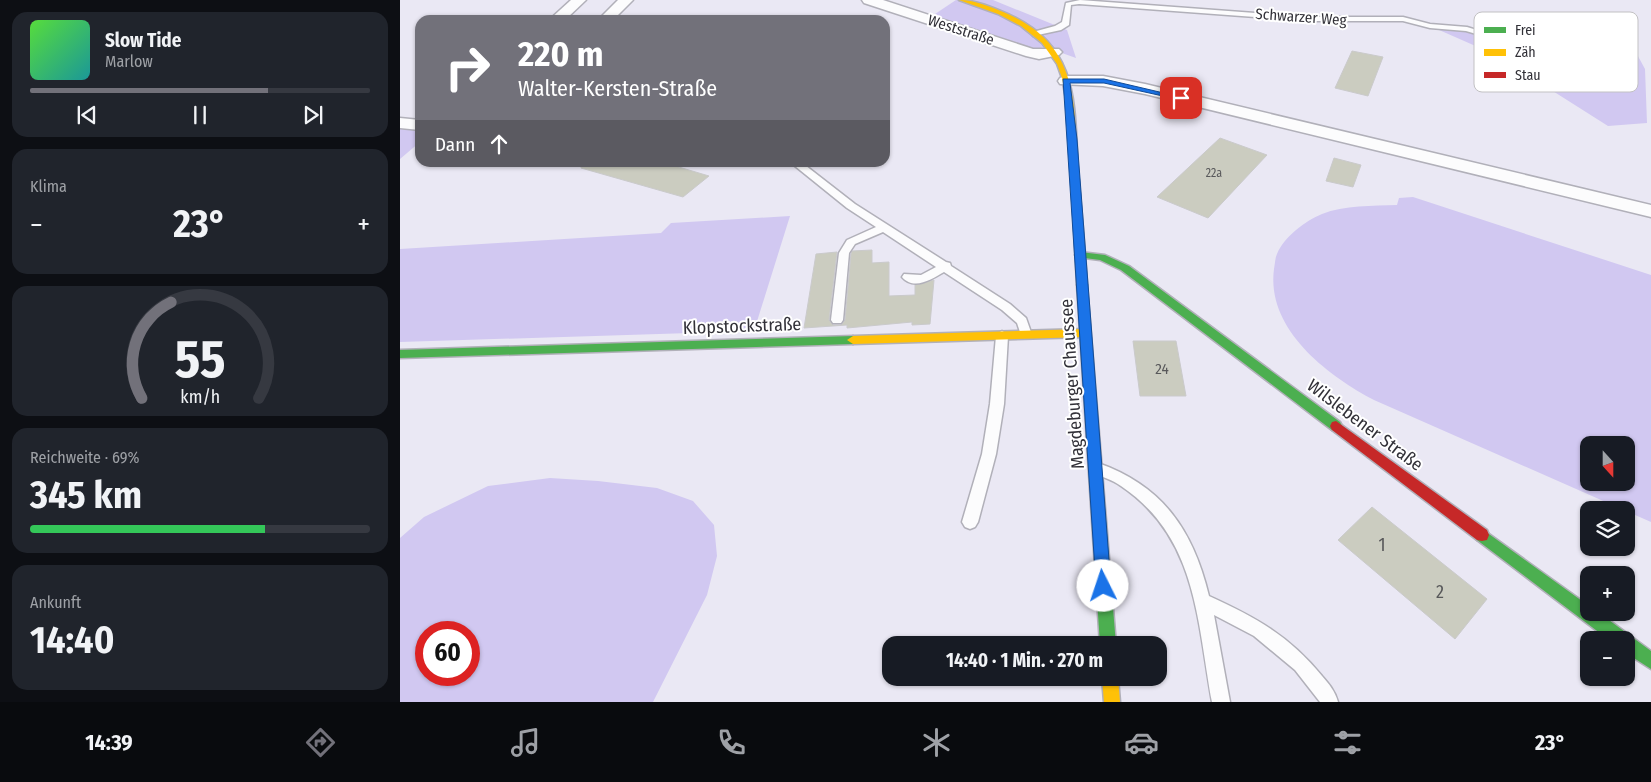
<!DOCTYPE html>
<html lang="de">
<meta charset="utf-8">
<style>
:root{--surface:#171b24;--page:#20242c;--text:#f1f3f6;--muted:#9ea1a6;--line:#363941;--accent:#72717a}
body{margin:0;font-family:"Fira Sans Condensed",sans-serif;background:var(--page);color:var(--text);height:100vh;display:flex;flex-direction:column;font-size:19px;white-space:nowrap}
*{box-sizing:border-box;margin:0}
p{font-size:16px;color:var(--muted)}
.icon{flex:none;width:28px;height:28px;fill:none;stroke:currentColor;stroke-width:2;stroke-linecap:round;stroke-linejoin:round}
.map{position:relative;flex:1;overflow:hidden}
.panel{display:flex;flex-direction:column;gap:12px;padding:12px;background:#0d0f14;width:400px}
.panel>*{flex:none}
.top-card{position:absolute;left:15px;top:15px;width:475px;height:152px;border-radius:15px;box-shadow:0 1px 4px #0004;background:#72717a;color:#fff;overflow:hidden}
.needle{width:32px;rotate:159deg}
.controls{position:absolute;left:1180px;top:436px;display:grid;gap:10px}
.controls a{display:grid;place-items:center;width:55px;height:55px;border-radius:10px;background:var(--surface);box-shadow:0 1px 4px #0004;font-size:25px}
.speed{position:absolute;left:15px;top:621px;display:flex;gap:10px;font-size:25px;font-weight:700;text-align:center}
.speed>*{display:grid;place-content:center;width:65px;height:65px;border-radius:50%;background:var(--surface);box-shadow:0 1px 4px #0004;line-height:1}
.speed .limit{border:8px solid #d22;background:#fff;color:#111}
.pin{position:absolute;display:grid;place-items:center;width:42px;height:42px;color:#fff;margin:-21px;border-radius:10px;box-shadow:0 2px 8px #0006}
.me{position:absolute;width:55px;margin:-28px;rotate:356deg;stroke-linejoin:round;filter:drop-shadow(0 0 4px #0008)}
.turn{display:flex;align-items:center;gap:18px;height:105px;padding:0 20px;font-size:22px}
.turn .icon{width:65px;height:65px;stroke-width:2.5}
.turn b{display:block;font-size:35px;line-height:42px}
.then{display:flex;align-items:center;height:48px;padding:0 20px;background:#0003;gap:10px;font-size:19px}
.big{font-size:38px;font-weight:700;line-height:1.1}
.panel .card{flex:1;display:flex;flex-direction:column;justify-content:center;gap:8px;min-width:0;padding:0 18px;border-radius:15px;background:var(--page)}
.panel .dial{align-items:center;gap:0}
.dial svg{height:130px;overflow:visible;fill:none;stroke:var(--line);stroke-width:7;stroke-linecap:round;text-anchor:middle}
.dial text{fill:var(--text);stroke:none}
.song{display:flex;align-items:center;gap:15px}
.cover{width:60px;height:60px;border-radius:8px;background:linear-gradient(135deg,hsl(110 70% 55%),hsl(180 70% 35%))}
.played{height:5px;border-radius:2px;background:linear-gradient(90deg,var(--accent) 70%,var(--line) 70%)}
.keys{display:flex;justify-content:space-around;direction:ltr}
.heat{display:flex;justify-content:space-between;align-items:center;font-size:28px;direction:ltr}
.charge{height:8px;border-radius:4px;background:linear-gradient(90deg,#34c759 69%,var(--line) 0)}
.trip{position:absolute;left:482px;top:636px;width:285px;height:50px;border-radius:15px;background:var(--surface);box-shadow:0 1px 4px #0004;font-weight:700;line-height:50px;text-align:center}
.dock{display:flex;height:80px;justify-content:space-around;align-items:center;background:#090b0e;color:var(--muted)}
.dock .icon{width:35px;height:35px}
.dock .on{color:var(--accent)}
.dock b{font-size:22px;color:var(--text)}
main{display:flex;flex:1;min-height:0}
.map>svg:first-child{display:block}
.green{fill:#d1c8f1;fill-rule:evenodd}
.building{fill:#cbccc0;stroke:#cacacb}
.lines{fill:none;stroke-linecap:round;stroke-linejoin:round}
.lane-casing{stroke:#b1b0b9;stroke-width:3}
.street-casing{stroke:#b1b0b9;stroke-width:3}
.fast-casing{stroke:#b1b0b9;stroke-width:3}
.slow-casing{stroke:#b1b0b9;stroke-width:3}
.jam-casing{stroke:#b1b0b9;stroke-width:3}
.lane{fill:#fcfcfd;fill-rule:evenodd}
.street{fill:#fcfcfd;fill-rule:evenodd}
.fast{fill:#4caf50;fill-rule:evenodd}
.slow{fill:#ffc107;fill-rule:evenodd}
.jam{fill:#c62828;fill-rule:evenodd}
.route{fill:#1a73e8;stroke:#114b97}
.labels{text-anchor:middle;stroke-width:4;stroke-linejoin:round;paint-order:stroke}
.far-number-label{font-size:12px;fill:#58585a}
.far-street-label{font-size:15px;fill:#323138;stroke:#fff}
.number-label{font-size:15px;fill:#58585a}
.street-label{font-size:18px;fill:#323138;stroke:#fff}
.near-number-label{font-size:18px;fill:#58585a}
.key{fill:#fff;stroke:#c2c1c3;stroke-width:1}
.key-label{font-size:14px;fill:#323138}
</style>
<main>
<section class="panel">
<div class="card">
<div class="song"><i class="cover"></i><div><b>Slow Tide</b><p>Marlow</p></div></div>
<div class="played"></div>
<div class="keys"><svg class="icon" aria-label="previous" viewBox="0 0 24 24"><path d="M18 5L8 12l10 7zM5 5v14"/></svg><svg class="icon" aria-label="pause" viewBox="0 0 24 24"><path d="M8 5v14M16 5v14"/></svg><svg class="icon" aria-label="next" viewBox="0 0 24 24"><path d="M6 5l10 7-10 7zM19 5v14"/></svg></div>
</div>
<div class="card"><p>Klima</p>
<div class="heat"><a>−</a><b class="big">23°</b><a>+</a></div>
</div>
<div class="card dial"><svg viewBox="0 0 100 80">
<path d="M14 69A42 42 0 1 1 86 69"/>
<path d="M14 69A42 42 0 0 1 32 10" stroke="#72717a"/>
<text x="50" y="56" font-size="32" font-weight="700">55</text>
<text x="50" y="72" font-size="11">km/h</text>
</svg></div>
<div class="card"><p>Reichweite · 69%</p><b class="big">345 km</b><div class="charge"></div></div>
<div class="card"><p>Ankunft</p><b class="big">14:40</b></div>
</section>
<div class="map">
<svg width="1251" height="702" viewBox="0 0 1251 702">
<rect width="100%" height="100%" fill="#eae8f4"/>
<!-- green -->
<g class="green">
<path d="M556,0H593L667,30L676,58L645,47L631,50L532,16Z"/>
<path d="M1030,26L1067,29L1121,45L1155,44L1233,47L1245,69L1247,123L1208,126L1096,55Z"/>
<path d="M0,129L20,130V142L0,159Z"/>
<path d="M1013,197L1251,275V522L974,400C927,375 866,329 874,269C875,264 875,258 877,254C884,237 905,221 922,214C944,205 973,206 997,205L999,198ZM1189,445H1226V482H1189Z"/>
<path d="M390,216L354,331L0,342V249L261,233L271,223Z"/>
<path d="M150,478L198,481L257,488L293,501L314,525L317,556L307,595L253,702H0V538L24,517L88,486ZM69,632V675H26V632Z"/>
</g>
<!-- building -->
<g class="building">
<path d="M952,51L983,57L968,96L935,88Z"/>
<path d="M820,138L867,155L808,218L757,197Z"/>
<path d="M934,158L961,165L953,187L926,181Z"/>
<path d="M182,162H262L309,176L283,197L181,168Z"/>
<path d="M472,250V263L489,262V296L515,295V285L534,280L530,324L512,325V322L447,328V325L404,328L416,254L437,252L429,320L433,325H441L445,320L451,254L452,251Z"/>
<path d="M733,341H776L786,396H740Z"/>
<path d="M972,507L1087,599L1055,639L938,540Z"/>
</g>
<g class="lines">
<!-- lane casing -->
<g class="lane-casing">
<g id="lane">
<path d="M680,0L910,17H1003L1030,24L1067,27L1125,45L1121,47L1066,31L1030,28L1003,21H910L679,4L671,5L669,25L661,30L633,36V32L655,26L662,22L666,3Z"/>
<path d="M390,162H401L455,204L546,262L550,263L551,266L610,304L626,318L632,335L630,338H622L617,323L602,310L544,272C532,279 514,291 502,277L504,274L521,275L536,267L483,232L455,244L449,253L443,320L441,323H433L431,320L439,253L447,240L476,227L447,208Z"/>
<path d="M602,331L606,333L608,336L604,404L596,454L578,522L575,527L570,529L565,527L562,522L582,454L590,404L596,336L598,333Z"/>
<path d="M698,463C763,486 793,530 809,596C855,617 890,636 922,676C929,684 935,691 938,702H920L895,670L854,636L814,615L830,702H812C797,620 797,537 721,486C713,480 702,477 693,473L691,469L693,465Z"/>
</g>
</g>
<!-- street casing -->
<g class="street-casing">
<g id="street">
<path d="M171,0H186L165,20H149Z"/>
<path d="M218,0H233L213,20H198Z"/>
<path d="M462,0H483L633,49H659L662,52L659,55L639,59L626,56L464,3Z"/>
<path d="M666,76H703L745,84L1251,205V217L745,94L703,86L660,84L658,81L660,78Z"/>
<path d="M0,118L20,120V130L0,128Z"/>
</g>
</g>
<!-- fast casing -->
<g class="fast-casing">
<g id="fast">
<path d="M680,252L705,255L729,266L940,422L942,426L940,430L936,431L932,430L721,270L700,260L677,257L675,255Z"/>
<path d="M682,281L687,285L716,645H700L677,285Z"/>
<path d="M453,336L459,340L453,344L0,358V350Z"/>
<path d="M1082,529L1189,606V612H1198L1251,651V669L1226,653V640H1209L1077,540L1075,535L1077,530Z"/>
</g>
</g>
<!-- slow casing -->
<g class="slow-casing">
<g id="slow">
<path d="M559,0C576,0 594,8 610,15C680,47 674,105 678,171C681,209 685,247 687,285L686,288L682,289L677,285L668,109L662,78L657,64L642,43L621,26L598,14Z"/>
<path d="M685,329L690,333L685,337L453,344L447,340L453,336Z"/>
<path d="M702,678H718L720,702H704Z"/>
</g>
</g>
<!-- jam casing -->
<g class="jam-casing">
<path id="jam" d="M936,421L1087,530L1089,535L1087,540L1082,541L1077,540L932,430L930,426L932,422Z"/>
</g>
<!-- lane -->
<use href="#lane" class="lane"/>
<!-- street -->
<use href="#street" class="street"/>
<!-- fast -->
<use href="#fast" class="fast"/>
<!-- slow -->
<use href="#slow" class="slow"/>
<!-- jam -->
<use href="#jam" class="jam"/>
</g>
<!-- route -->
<path class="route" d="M663,79H704L785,98L781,100L704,83H670L677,139L711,586L708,592L703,594L698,592L696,586Z"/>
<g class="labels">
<!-- far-number labels -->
<g class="far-number-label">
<text x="814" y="177">22a</text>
</g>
<!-- far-street labels -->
<g class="far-street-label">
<text transform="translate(901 17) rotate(4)" y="5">Schwarzer Weg</text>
<text transform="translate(561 30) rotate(18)" y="5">Weststraße</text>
</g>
<!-- number labels -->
<g class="number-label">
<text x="762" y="374">24</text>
</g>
<!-- street labels -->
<g class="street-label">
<text transform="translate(342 326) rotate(-2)" y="6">Klopstockstraße</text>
<text transform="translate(672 384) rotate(-94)" y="6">Magdeburger Chaussee</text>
<text transform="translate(965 425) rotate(37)" y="6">Wilslebener Straße</text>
</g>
<!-- near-number labels -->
<g class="near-number-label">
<text x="982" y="551">1</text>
<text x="1040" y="598">2</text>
</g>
</g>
<!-- legend -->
<rect x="1074" y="12" width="164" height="80" rx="8" class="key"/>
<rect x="1084" y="27" width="22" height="6" fill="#4caf50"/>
<rect x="1084" y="49" width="22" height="7" fill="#ffc107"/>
<rect x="1084" y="72" width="22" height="6" fill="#c62828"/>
<g class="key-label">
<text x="1115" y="35">Frei</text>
<text x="1115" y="57">Zäh</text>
<text x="1115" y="80">Stau</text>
</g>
</svg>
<div class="controls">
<a><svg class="needle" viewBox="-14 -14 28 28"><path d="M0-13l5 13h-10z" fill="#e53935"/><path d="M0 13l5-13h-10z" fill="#9ea1a6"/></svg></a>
<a><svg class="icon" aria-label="layers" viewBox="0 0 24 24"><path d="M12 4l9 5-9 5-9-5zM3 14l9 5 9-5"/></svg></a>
<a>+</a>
<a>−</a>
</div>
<div class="speed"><div class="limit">60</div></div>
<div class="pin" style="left:781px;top:98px;background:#d93025"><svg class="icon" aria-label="arrive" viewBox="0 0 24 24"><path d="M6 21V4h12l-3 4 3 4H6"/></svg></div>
<svg class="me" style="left:703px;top:586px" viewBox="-20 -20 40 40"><circle r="19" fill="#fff"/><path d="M0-13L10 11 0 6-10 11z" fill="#1a73e8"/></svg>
<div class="trip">14:40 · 1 Min. · 270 m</div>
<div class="top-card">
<div class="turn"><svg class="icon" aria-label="right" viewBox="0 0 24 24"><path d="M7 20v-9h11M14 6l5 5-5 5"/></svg><div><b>220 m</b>Walter-Kersten-Straße</div></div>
<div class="then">Dann<svg class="icon" aria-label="ahead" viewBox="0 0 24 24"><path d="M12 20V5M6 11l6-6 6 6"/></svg></div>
</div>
</div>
</main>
<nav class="dock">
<b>14:39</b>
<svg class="icon on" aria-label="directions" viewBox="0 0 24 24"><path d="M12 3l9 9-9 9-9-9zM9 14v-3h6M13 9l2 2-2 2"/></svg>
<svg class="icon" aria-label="music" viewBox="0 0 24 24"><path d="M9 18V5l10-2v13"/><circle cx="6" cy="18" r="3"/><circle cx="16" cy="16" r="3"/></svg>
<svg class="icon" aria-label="phone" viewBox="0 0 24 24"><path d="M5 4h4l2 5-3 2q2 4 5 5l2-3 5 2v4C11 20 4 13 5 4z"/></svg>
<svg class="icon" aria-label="climate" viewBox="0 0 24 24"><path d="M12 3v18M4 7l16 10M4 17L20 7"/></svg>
<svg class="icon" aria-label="car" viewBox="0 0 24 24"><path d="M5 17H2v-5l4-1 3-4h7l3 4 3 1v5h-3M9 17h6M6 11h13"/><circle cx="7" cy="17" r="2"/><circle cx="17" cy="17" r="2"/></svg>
<svg class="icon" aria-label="filters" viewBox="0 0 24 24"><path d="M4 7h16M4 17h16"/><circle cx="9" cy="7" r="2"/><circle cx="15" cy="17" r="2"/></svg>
<b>23°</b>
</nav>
